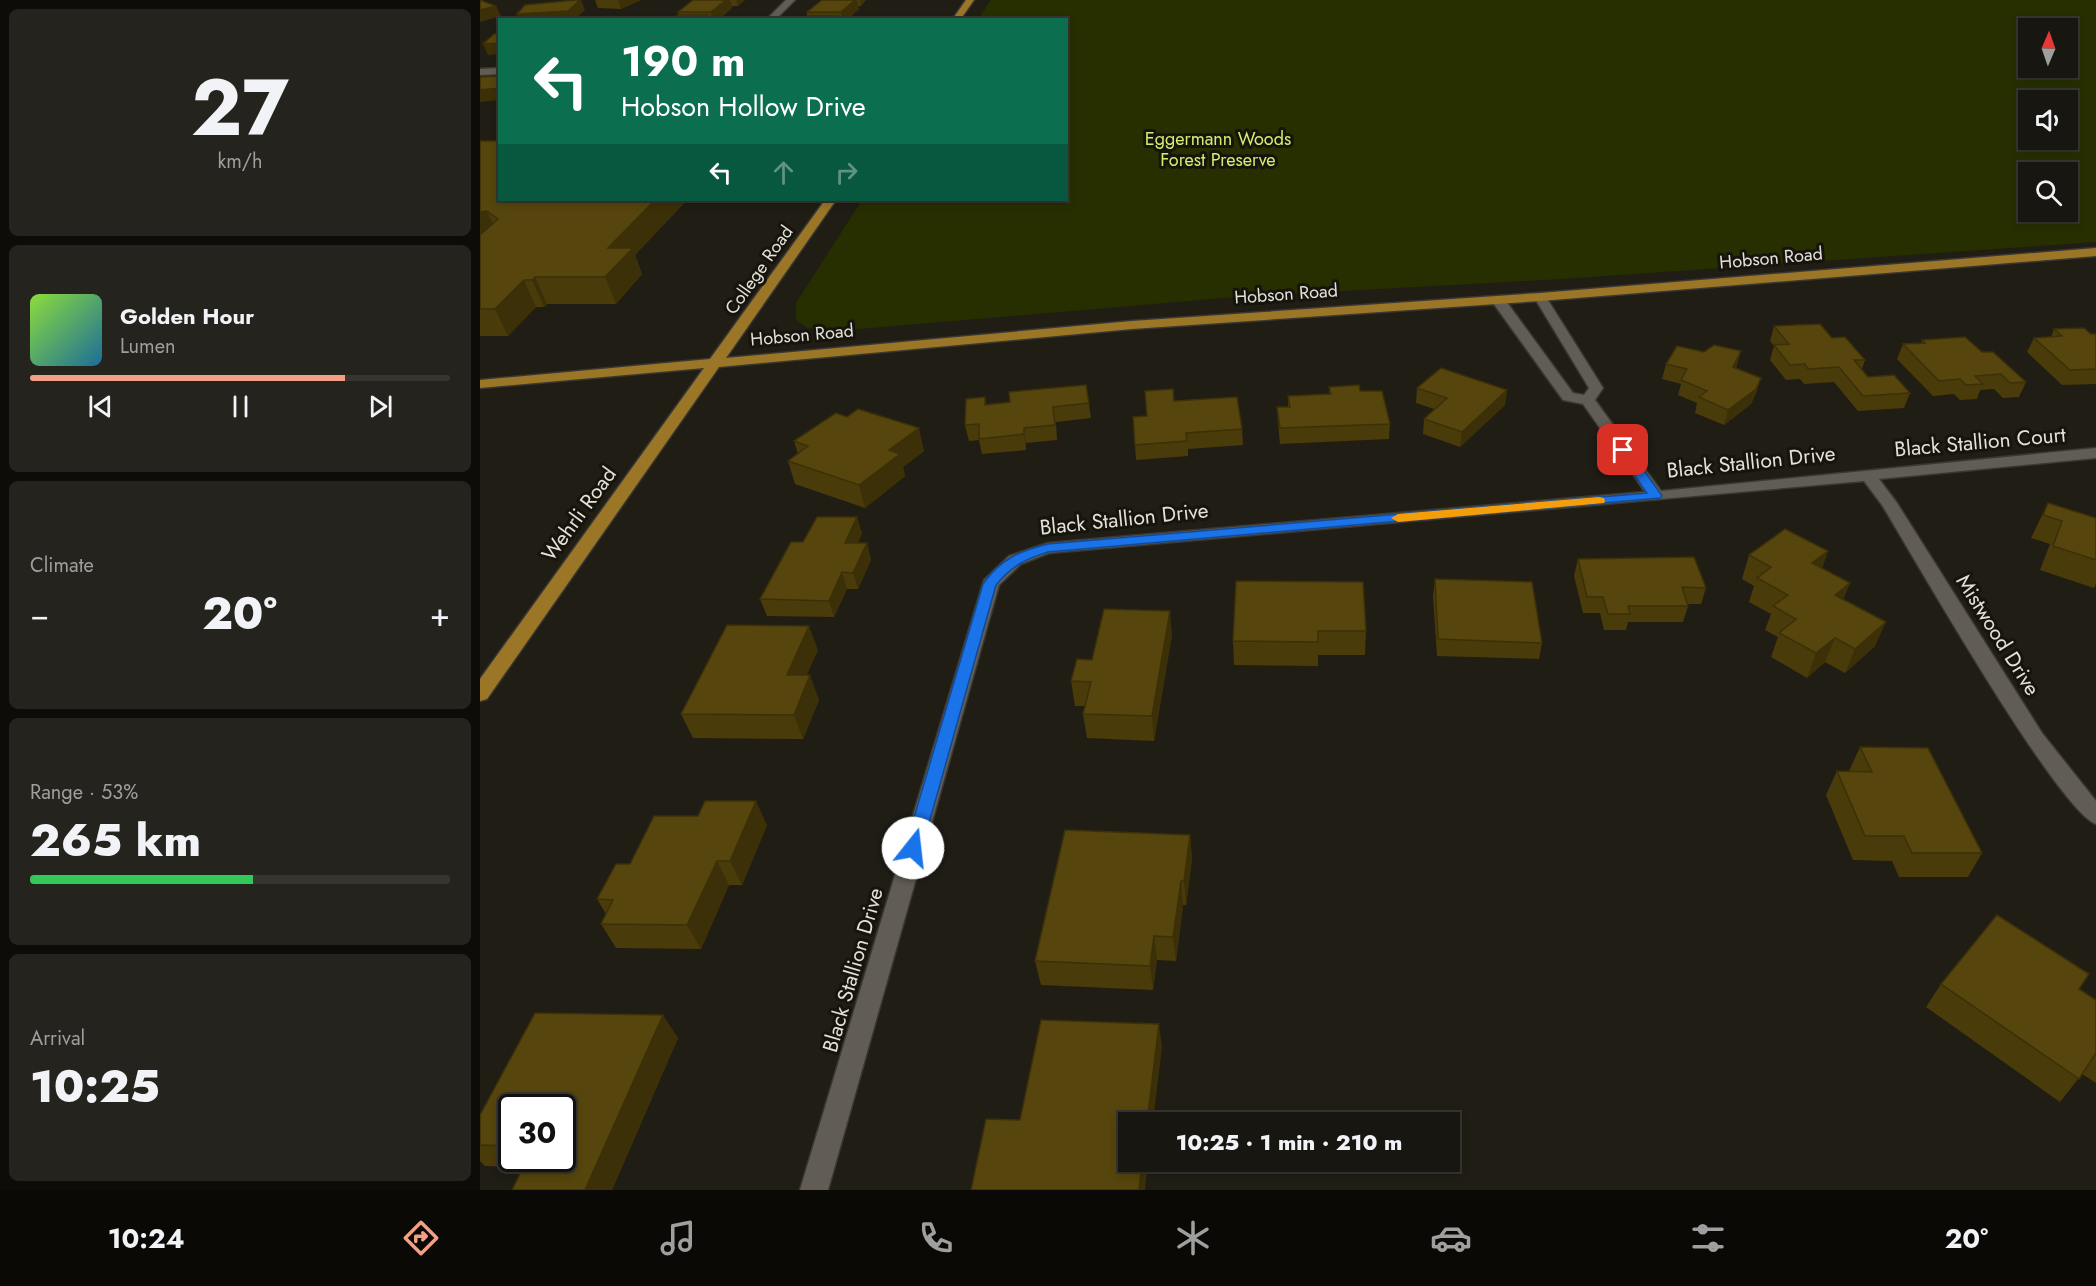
<!DOCTYPE html>
<meta charset="utf-8">
<style>
:root{--surface:#181610;--page:#25231e;--text:#f1f3f6;--muted:#9f9f9f;--line:#363530;--accent:#f39f85}
body{margin:0;font-family:Jost,sans-serif;background:var(--page);color:var(--text);height:100vh;display:flex;flex-direction:column;font-size:22px;white-space:nowrap}
*{box-sizing:border-box;margin:0}
p{font-size:20px;color:var(--muted)}
.icon{flex:none;width:33px;height:33px;fill:none;stroke:currentColor;stroke-width:2;stroke-linecap:round;stroke-linejoin:round}
.map{position:relative;flex:1;overflow:hidden}
.panel{display:flex;flex-direction:column;gap:9px;padding:9px;background:#0d0c09;width:480px}
.panel>*{flex:none}
.guide{position:absolute;left:18px;top:18px;width:570px;height:183px;border-radius:0px;box-shadow:0 3px 9px #0003,0 0 0 2px var(--line);background:#0b6e4f;color:#fff;overflow:hidden}
.needle{width:39px;rotate:2deg}
.fabs{position:absolute;left:1538px;top:18px;display:grid;gap:12px}
.fabs a{display:grid;place-items:center;width:60px;height:60px;border-radius:0px;background:var(--surface);box-shadow:0 3px 9px #0003,0 0 0 2px var(--line);font-size:30px}
.speed{position:absolute;left:18px;top:1094px;display:flex;gap:12px;font-size:30px;font-weight:700;text-align:center}
.speed>*{display:grid;place-content:center;width:78px;height:78px;border-radius:50%;background:var(--surface);box-shadow:0 3px 9px #0003,0 0 0 2px var(--line);line-height:1}
.speed .limit{border:3px solid #111;border-radius:9px;background:#fff;color:#111}
.pin{position:absolute;display:grid;place-items:center;width:51px;height:51px;color:#fff;margin:-26px;border-radius:12px;box-shadow:0 3px 9px #0006}
.me{position:absolute;width:66px;margin:-33px;rotate:16deg;stroke-linejoin:round;filter:drop-shadow(0 0 4px #0008)}
.turn{display:flex;align-items:center;gap:21px;height:126px;padding:0 24px;font-size:27px}
.turn .icon{width:78px;height:78px;stroke-width:2.5}
.turn b{display:block;font-size:42px;line-height:51px}
.lanes{display:flex;align-items:center;height:57px;padding:0 24px;background:#0003;justify-content:center;gap:30px;direction:ltr}
.lanes .off{opacity:.35}
.big{font-size:45px;font-weight:800;line-height:1.1}
.panel .widget{flex:1;display:flex;flex-direction:column;justify-content:center;gap:9px;min-width:0;padding:0 21px;border-radius:9px;background:var(--page)}
.panel .dial{align-items:center;gap:0}
.dial b{font-size:78px;line-height:1}
.song{display:flex;align-items:center;gap:18px}
.cover{width:72px;height:72px;border-radius:9px;background:linear-gradient(135deg,hsl(90 70% 55%),hsl(200 70% 35%))}
.played{height:6px;border-radius:3px;background:linear-gradient(90deg,var(--accent) 75%,var(--line) 75%)}
.keys{display:flex;justify-content:space-around;direction:ltr}
.heat{display:flex;justify-content:space-between;align-items:center;font-size:33px;direction:ltr}
.charge{height:9px;border-radius:4px;background:linear-gradient(90deg,#34c759 53%,var(--line) 0)}
.trip{position:absolute;left:638px;top:1112px;width:342px;height:60px;border-radius:0px;background:var(--surface);box-shadow:0 3px 9px #0003,0 0 0 2px var(--line);font-weight:800;line-height:60px;text-align:center}
.menu{display:flex;height:96px;justify-content:space-around;align-items:center;background:#0a0906;color:var(--muted)}
.menu .icon{width:42px;height:42px}
.menu .active{color:var(--accent)}
.menu b{font-size:27px;color:var(--text)}
main{display:flex;flex:1;min-height:0}
.map>svg:first-child{display:block}
.green{fill:#272f00;fill-rule:evenodd}
.lines{fill:none;stroke-linecap:round;stroke-linejoin:round}
.minor-casing{stroke:#3a3733;stroke-width:3}
.major-casing{stroke:#3a3733;stroke-width:3}
.minor{fill:#615d54;fill-rule:evenodd}
.major{fill:#9a7626;fill-rule:evenodd}
.wall{fill:#4a3b0a;fill-rule:evenodd}
.shaded-wall{fill:#3c3008}
.building{fill:#56450c;stroke:#3c3008;stroke-width:1.5}
.route{fill:#1a73e8;stroke:#114b97;stroke-width:1.5}
.slow{fill:#f59e0b}
.labels{text-anchor:middle;stroke-width:6;stroke-linejoin:round;paint-order:stroke}
.far-park-label{font-size:18px;fill:#d4ed6f;stroke:#17140c}
.far-street-label{font-size:18px;fill:#e3e1dc;stroke:#17140c}
.street-label{font-size:21px;fill:#e3e1dc;stroke:#17140c}
</style>
<main>
<section class="panel">
<div class="widget dial"><b>27</b><p>km/h</p></div>
<div class="widget">
<div class="song"><i class="cover"></i><div><b>Golden Hour</b><p>Lumen</p></div></div>
<div class="played"></div>
<div class="keys"><svg class="icon" aria-label="previous" viewBox="0 0 24 24"><path d="M18 5L8 12l10 7zM5 5v14"/></svg><svg class="icon" aria-label="pause" viewBox="0 0 24 24"><path d="M8 5v14M16 5v14"/></svg><svg class="icon" aria-label="next" viewBox="0 0 24 24"><path d="M6 5l10 7-10 7zM19 5v14"/></svg></div>
</div>
<div class="widget"><p>Climate</p>
<div class="heat"><a>−</a><b class="big">20°</b><a>+</a></div>
</div>
<div class="widget"><p>Range · 53%</p><b class="big">265 km</b><div class="charge"></div></div>
<div class="widget"><p>Arrival</p><b class="big">10:25</b></div>
</section>
<div class="map">
<svg width="1616" height="1190" viewBox="0 0 1616 1190">
<rect width="100%" height="100%" fill="#201d15"/>
<!-- green -->
<path class="green" d="M511,0H1616V242L1082,279L755,297L356,331L328,328L316,320V303L382,200H586V20L498,19ZM1548,28H1587V68H1548ZM1548,100H1587V140H1548ZM1548,172H1587V212H1548Z"/>
<g class="lines">
<!-- minor casing -->
<g class="minor-casing">
<g id="minor">
<path d="M306,0H315L295,20H286Z"/>
<path d="M20,68V74L0,75V69Z"/>
<path d="M1060,293L1066,297L1123,388L1115,400L1181,491L1616,448V458L1399,479L1417,503L1562,733L1616,801V824C1578,811 1432,554 1402,505L1384,481L569,553L541,564L519,585L348,1190H320L504,580L529,556L568,543L1165,492L1103,404L1083,400L1011,300L1013,297H1023L1093,393L1104,395L1109,388L1054,297Z"/>
</g>
</g>
<!-- major casing -->
<g class="major-casing">
<g id="major">
<path d="M486,0H494L480,20H472Z"/>
<path d="M345,200H356L246,358L652,321L1060,293L1616,248V256L1060,301L652,329L239,367L7,699L0,701V679L224,368L0,388V380L230,359Z"/>
</g>
</g>
<!-- minor -->
<use href="#minor" class="minor"/>
<!-- major -->
<use href="#major" class="major"/>
</g>
<!-- wall -->
<g class="wall">
<path d="M115,0H161L141,9L118,8Z"/>
<path d="M213,0H265L258,6H251L252,8L238,20H193L199,15L198,12Z"/>
<path d="M342,0H386L381,6H378L379,9L367,20H324L327,16V12Z"/>
<path d="M0,141L20,200H207L155,255L162,274L136,304H67L64,307H56L28,336H0Z"/>
<path d="M1294,326L1352,338L1385,360L1382,369L1388,377L1430,393L1424,408L1378,411L1354,382L1324,384L1320,379L1306,380L1290,360L1294,346L1290,341Z"/>
<path d="M1574,329L1616,334V384L1582,385L1547,352L1554,338L1571,337Z"/>
<path d="M1442,340L1502,352L1546,382L1539,397L1523,398L1514,389L1500,390L1497,399L1480,400L1474,394L1453,396L1417,359L1423,344L1441,343Z"/>
<path d="M1186,364L1257,366L1256,368L1281,378L1276,393L1271,404L1244,425L1215,413L1217,403L1198,395L1201,384L1182,379Z"/>
<path d="M606,385L611,418L576,422L577,440L546,443V450L502,454L499,440L489,441L485,425L505,397L506,404L530,402Z"/>
<path d="M849,387L880,391L910,424L909,439L800,444L798,423L797,407H808V396L849,394Z"/>
<path d="M937,388L1027,390L1025,405L980,447L943,434L944,419L954,409L936,403Z"/>
<path d="M694,401L762,429L763,445L708,449V456L656,460L655,445L667,416Z"/>
<path d="M314,441L444,451L423,467L425,476L385,508L315,484L308,461L318,454Z"/>
<path d="M1568,503L1616,518V584L1614,588L1560,570L1570,544L1551,538Z"/>
<path d="M382,533L378,543H387L391,560L378,589H367L354,617L287,616L280,599L323,542Z"/>
<path d="M1348,551L1342,568L1370,583L1363,599L1395,646L1365,673L1345,662L1327,678L1291,657L1298,637L1285,630L1291,614L1269,602L1274,586L1262,579L1269,555Z"/>
<path d="M1098,559L1226,588L1221,604H1207L1208,606L1203,622H1148L1146,630H1124L1120,613H1103L1094,576Z"/>
<path d="M955,579L1062,643L1059,659L957,656L953,596Z"/>
<path d="M756,581L886,631L885,655H838V666L754,665L753,641Z"/>
<path d="M692,635L674,741L607,738L603,714L605,706H595L591,681L612,660Z"/>
<path d="M338,650L326,675L339,700L323,739L213,738L201,714Z"/>
<path d="M1380,747L1502,853L1488,877H1419L1412,861L1373,860L1346,795L1357,771H1369Z"/>
<path d="M287,825L262,885H249L221,949L136,948L121,924L126,914L117,899L150,864Z"/>
<path d="M710,835L712,859L706,905H703L696,961L677,960L673,990L561,985L555,961Z"/>
<path d="M1461,984L1599,989L1616,1000V1083L1602,1074L1580,1102L1446,1007Z"/>
<path d="M198,1038L132,1190H32L43,1167L5,1166L0,1161V1115ZM32,1107L82,1158H32Z"/>
</g>
<!-- shaded-wall -->
<g class="shaded-wall">
<path d="M100,0H101L105,10L94,20H39L37,14Z"/>
<path d="M138,0H161L141,9Z"/>
<path d="M246,0H250L252,8L238,20H233L231,12Z"/>
<path d="M256,0H265L258,6Z"/>
<path d="M375,0H377L379,9L367,20H362L361,12Z"/>
<path d="M380,0H386L381,6Z"/>
<path d="M16,6L21,16L0,22V10Z"/>
<path d="M20,43V54L8,55L3,44Z"/>
<path d="M20,88V100L0,102V90Z"/>
<path d="M175,200H207L155,255L162,274L136,304L125,277L128,248Z"/>
<path d="M7,211L18,236L0,238V212Z"/>
<path d="M55,277L67,304L64,307L52,280Z"/>
<path d="M44,280L56,307L28,336L15,309Z"/>
<path d="M1261,351L1257,366L1249,382L1253,367Z"/>
<path d="M1281,378L1276,393L1271,404L1244,425L1248,410Z"/>
<path d="M1027,390L1025,405L980,447L982,432Z"/>
<path d="M439,428L444,451L423,467L425,476L385,508L379,485L409,450Z"/>
<path d="M544,428L546,443V450L544,434Z"/>
<path d="M377,517L382,533L370,559L365,543Z"/>
<path d="M387,543L391,560L378,589L373,573Z"/>
<path d="M1348,551L1339,575L1332,563Z"/>
<path d="M362,572L367,589L354,617L349,601Z"/>
<path d="M1370,583L1360,607L1355,595Z"/>
<path d="M690,611L692,635L674,741L672,716Z"/>
<path d="M1406,622L1395,646L1365,673L1375,649Z"/>
<path d="M329,626L338,650L316,700L307,675Z"/>
<path d="M1355,638L1345,662L1327,678L1336,653Z"/>
<path d="M330,675L339,700L323,739L314,715Z"/>
<path d="M276,801L287,825L262,885L250,861Z"/>
<path d="M710,835L712,859L706,905L704,881Z"/>
<path d="M237,861L249,885L221,949L207,925Z"/>
<path d="M701,881L703,905L696,961L693,937Z"/>
<path d="M674,936L677,960L673,990L670,966Z"/>
<path d="M183,1015L198,1038L132,1190H105Z"/>
<path d="M679,1024L682,1047L673,1122H667Z"/>
<path d="M662,1161H668L665,1190H659Z"/>
</g>
<!-- building -->
<g class="building">
<path d="M0,0L16,6L0,10Z"/>
<path d="M95,0H100L88,11L37,14L45,5Z"/>
<path d="M213,0H246L231,12H198Z"/>
<path d="M342,0H375L361,12H327Z"/>
<path d="M198,15H227L223,20H193Z"/>
<path d="M327,16H358L354,20H324Z"/>
<path d="M20,33V43L3,44L14,34Z"/>
<path d="M20,76V88L0,90V77Z"/>
<path d="M0,141H20V200H175L128,248H153L125,277H55L52,280H44L15,309H0V235L18,219L7,211L0,212Z"/>
<path d="M1340,324L1352,338L1365,337L1385,360H1374L1388,377L1414,375L1430,393L1383,396L1359,367L1328,369L1325,364L1310,365L1294,345L1309,344L1294,326Z"/>
<path d="M1604,328L1611,334H1616V369L1590,370L1554,338L1582,336L1574,329Z"/>
<path d="M1485,337L1502,352H1513L1546,382L1530,383L1521,374L1495,376L1503,384L1486,385L1480,379L1459,381L1423,344L1445,343L1442,340Z"/>
<path d="M1234,345L1261,351L1253,367L1281,378L1276,389L1248,410L1219,397L1227,391L1201,380L1207,369L1186,364L1197,346L1224,352Z"/>
<path d="M961,368L1027,390L982,432L944,419L967,398L937,388Z"/>
<path d="M606,385L609,403L573,407L575,425L544,428V434L499,439V424L485,425L486,399L505,397V405L530,402L529,392Z"/>
<path d="M879,385L880,391H902L910,424L800,428L797,407H810L808,396L851,394L849,387Z"/>
<path d="M693,389L694,401L757,397L762,429L706,433L707,441L655,445L653,417L667,416L665,391Z"/>
<path d="M378,409L439,428L409,450L420,454L379,485L308,461L328,446L314,441L356,413L367,417Z"/>
<path d="M1568,503L1616,518V560L1573,546L1582,521L1563,515Z"/>
<path d="M337,517H377L365,543H387L373,573L362,572L349,601L280,599L311,542H323Z"/>
<path d="M1305,529L1348,551L1332,563L1370,583L1355,595L1406,622L1375,649L1355,638L1336,653L1299,633L1316,619L1293,606L1308,595L1277,578L1291,567L1269,555Z"/>
<path d="M1214,557L1226,588L1202,587L1208,606H1148L1150,614H1128L1123,597H1107L1098,559Z"/>
<path d="M955,579L1052,582L1062,643L958,639Z"/>
<path d="M756,581L883,582L886,631H838V642L753,641Z"/>
<path d="M624,609L690,611L672,716L603,714L611,682L591,681L597,659L612,660Z"/>
<path d="M247,625L329,626L307,675H330L314,715L201,714Z"/>
<path d="M1380,747L1448,748L1502,853H1432L1424,836H1385L1357,771L1392,772Z"/>
<path d="M225,801H276L250,861H237L207,925L121,924L133,900L117,899L136,864H150L174,816H218Z"/>
<path d="M585,830L710,835L704,881H701L693,937L674,936L670,966L555,961Z"/>
<path d="M1517,915L1609,974L1599,989L1616,1000V1053L1599,1079L1461,984Z"/>
<path d="M55,1013L183,1015L105,1190H32L48,1158H82V1107H32V1146L0,1145V1115Z"/>
<path d="M561,1020L679,1024L667,1122H648V1161H662L659,1190H491L506,1119L540,1120Z"/>
</g>
<!-- route -->
<path class="route" d="M1143,446L1147,447L1180,493L1182,496L1180,498L568,552C546,559 531,566 516,585L442,848L439,853L433,855L427,853L425,848L503,584C520,559 540,551 568,544L1167,493L1137,450Z"/>
<!-- slow -->
<path class="slow" d="M1119,497L1124,498L1125,501L1124,503L918,522L911,518L918,514Z"/>
<g class="labels">
<!-- far-park labels -->
<g class="far-park-label">
<text x="738" y="145">Eggermann Woods<tspan x="738" dy="21">Forest Preserve</tspan></text>
</g>
<!-- far-street labels -->
<g class="far-street-label">
<text transform="translate(1291 258) rotate(-5)" y="6">Hobson Road</text>
<text transform="translate(279 270) rotate(-55)" y="6">College Road</text>
<text transform="translate(806 294) rotate(-4)" y="6">Hobson Road</text>
<text transform="translate(322 335) rotate(-5)" y="6">Hobson Road</text>
</g>
<!-- street labels -->
<g class="street-label">
<text transform="translate(1500 442) rotate(-5)" y="7">Black Stallion Court</text>
<text transform="translate(1271 462) rotate(-6)" y="7">Black Stallion Drive</text>
<text transform="translate(99 514) rotate(-54)" y="7">Wehrli Road</text>
<text transform="translate(644 519) rotate(-6)" y="7">Black Stallion Drive</text>
<text transform="translate(1518 635) rotate(58)" y="7">Mistwood Drive</text>
<text transform="translate(373 970) rotate(-74)" y="7">Black Stallion Drive</text>
</g>
</g>
</svg>
<div class="fabs">
<a><svg class="needle" viewBox="-14 -14 28 28"><path d="M0-13l5 13h-10z" fill="#e53935"/><path d="M0 13l5-13h-10z" fill="#9f9f9f"/></svg></a>
<a><svg class="icon" aria-label="sound" viewBox="0 0 24 24"><path d="M4 9h4l5-4v14l-5-4H4zM17 9q2 3 0 6"/></svg></a>
<a><svg class="icon" aria-label="search" viewBox="0 0 24 24"><circle cx="10" cy="10" r="6"/><path d="M15 15l6 6"/></svg></a>
</div>
<div class="speed"><div class="limit">30</div></div>
<div class="pin" style="left:1143px;top:450px;background:#d93025"><svg class="icon" aria-label="arrive" viewBox="0 0 24 24"><path d="M6 21V4h12l-3 4 3 4H6"/></svg></div>
<svg class="me" style="left:433px;top:848px" viewBox="-20 -20 40 40"><circle r="19" fill="#fff"/><path d="M0-13L10 11 0 6-10 11z" fill="#1a73e8"/></svg>
<div class="trip">10:25 · 1 min · 210 m</div>
<div class="guide">
<div class="turn"><svg class="icon" aria-label="left" viewBox="0 0 24 24"><path d="M17 20v-9H6M10 6l-5 5 5 5"/></svg><div><b>190 m</b>Hobson Hollow Drive</div></div>
<div class="lanes"><svg class="icon" aria-label="left" viewBox="0 0 24 24"><path d="M17 20v-9H6M10 6l-5 5 5 5"/></svg><svg class="icon off" aria-label="ahead" viewBox="0 0 24 24"><path d="M12 20V5M6 11l6-6 6 6"/></svg><svg class="icon off" aria-label="right" viewBox="0 0 24 24"><path d="M7 20v-9h11M14 6l5 5-5 5"/></svg></div>
</div>
</div>
</main>
<nav class="menu">
<b>10:24</b>
<svg class="icon active" aria-label="directions" viewBox="0 0 24 24"><path d="M12 3l9 9-9 9-9-9zM9 14v-3h6M13 9l2 2-2 2"/></svg>
<svg class="icon" aria-label="music" viewBox="0 0 24 24"><path d="M9 18V5l10-2v13"/><circle cx="6" cy="18" r="3"/><circle cx="16" cy="16" r="3"/></svg>
<svg class="icon" aria-label="phone" viewBox="0 0 24 24"><path d="M5 4h4l2 5-3 2q2 4 5 5l2-3 5 2v4C11 20 4 13 5 4z"/></svg>
<svg class="icon" aria-label="climate" viewBox="0 0 24 24"><path d="M12 3v18M4 7l16 10M4 17L20 7"/></svg>
<svg class="icon" aria-label="car" viewBox="0 0 24 24"><path d="M5 17H2v-5l4-1 3-4h7l3 4 3 1v5h-3M9 17h6M6 11h13"/><circle cx="7" cy="17" r="2"/><circle cx="17" cy="17" r="2"/></svg>
<svg class="icon" aria-label="filters" viewBox="0 0 24 24"><path d="M4 7h16M4 17h16"/><circle cx="9" cy="7" r="2"/><circle cx="15" cy="17" r="2"/></svg>
<b>20°</b>
</nav>
